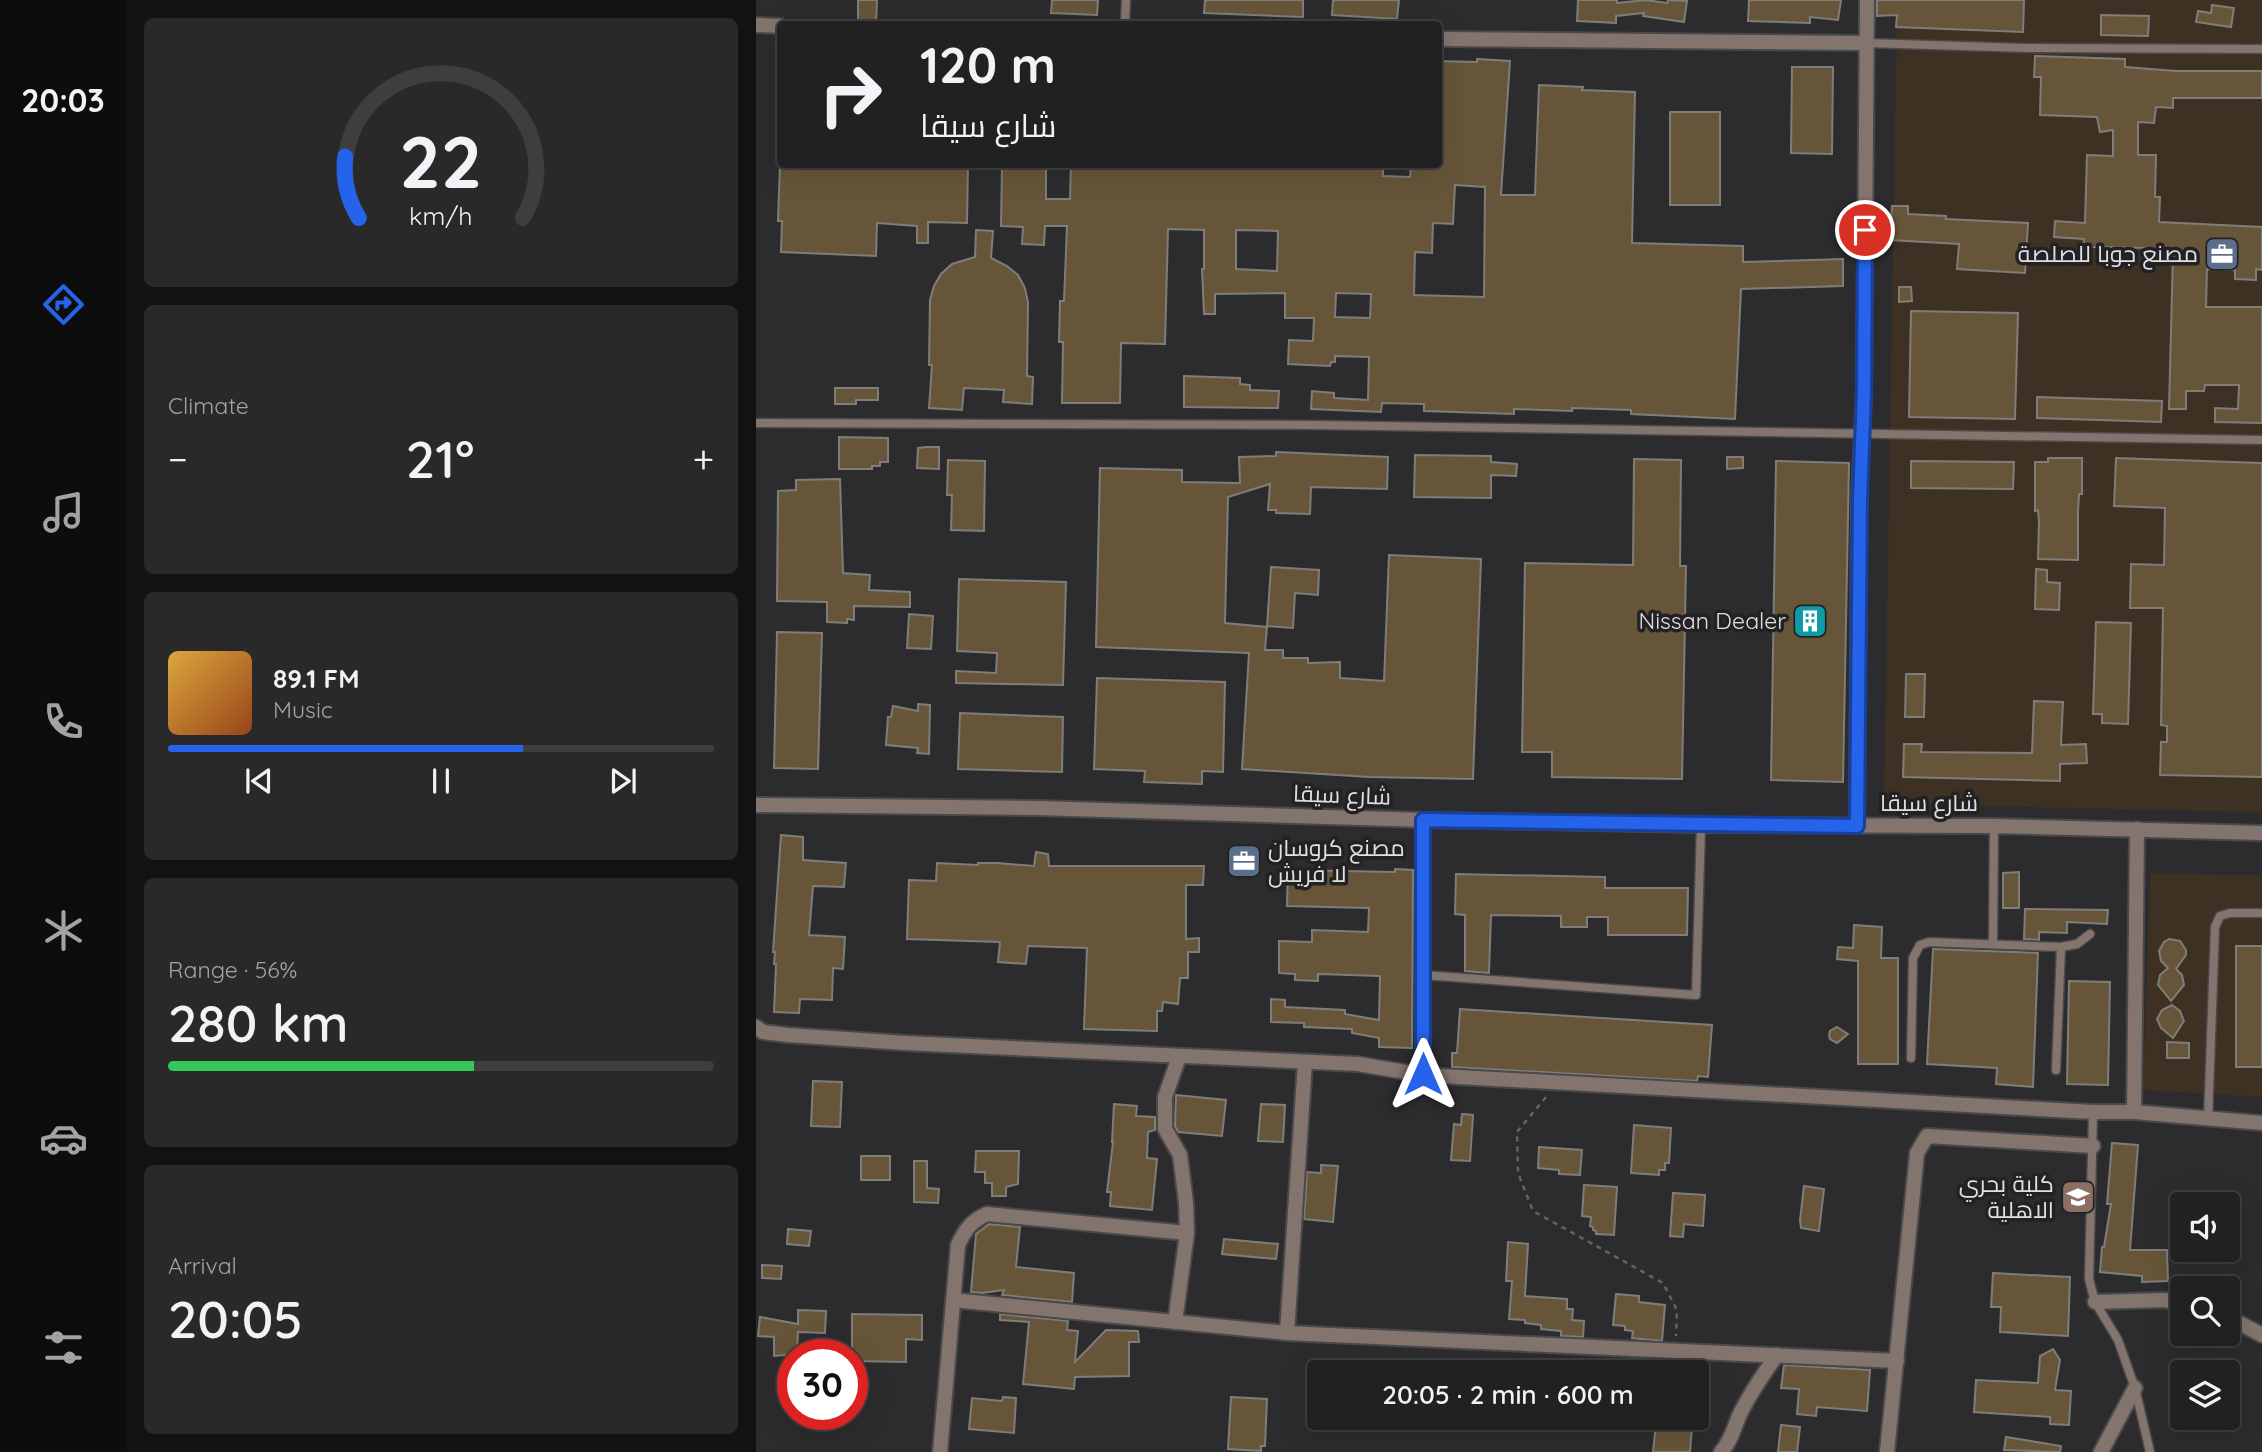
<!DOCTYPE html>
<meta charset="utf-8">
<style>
:root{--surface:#212122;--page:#29292a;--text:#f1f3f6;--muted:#a2a3a5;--line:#3e3e40;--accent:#2563eb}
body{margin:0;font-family:Quicksand,Cairo,sans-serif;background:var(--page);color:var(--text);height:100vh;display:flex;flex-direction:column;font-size:26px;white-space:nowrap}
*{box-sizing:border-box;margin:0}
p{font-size:23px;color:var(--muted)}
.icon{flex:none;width:38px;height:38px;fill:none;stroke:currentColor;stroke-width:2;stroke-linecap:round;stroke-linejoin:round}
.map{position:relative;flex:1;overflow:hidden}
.sheet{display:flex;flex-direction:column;gap:18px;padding:18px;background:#121213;width:630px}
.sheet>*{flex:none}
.top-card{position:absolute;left:21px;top:21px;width:665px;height:147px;border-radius:7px;box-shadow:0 7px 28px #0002,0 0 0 2px var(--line);background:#212122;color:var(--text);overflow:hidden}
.fabs{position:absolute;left:1414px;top:1192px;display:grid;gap:14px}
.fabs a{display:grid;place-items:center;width:70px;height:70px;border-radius:7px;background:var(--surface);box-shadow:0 7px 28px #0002,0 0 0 2px var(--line);font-size:35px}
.speed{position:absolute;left:21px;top:1339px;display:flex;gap:14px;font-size:35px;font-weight:700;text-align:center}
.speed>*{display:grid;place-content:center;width:91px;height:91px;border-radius:50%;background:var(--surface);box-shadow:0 7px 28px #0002,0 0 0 2px var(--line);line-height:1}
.speed .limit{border:10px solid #d22;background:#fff;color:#111}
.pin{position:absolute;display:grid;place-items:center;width:60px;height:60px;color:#fff;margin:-30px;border:4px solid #fff;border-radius:50%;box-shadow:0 2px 7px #0007}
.me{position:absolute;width:77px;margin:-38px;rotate:0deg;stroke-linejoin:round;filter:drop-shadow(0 0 5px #0008)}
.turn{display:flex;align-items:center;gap:24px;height:147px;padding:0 28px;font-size:32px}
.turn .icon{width:91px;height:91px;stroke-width:2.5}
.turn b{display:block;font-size:49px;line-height:60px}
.big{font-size:52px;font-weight:600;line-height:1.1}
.sheet .widget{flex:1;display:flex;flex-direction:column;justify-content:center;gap:10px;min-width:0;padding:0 24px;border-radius:10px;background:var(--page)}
.sheet .dial{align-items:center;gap:0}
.dial svg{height:182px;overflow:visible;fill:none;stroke:var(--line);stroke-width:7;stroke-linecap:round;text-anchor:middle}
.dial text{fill:var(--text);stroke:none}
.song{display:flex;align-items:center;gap:21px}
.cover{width:84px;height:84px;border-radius:10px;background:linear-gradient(135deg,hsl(40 70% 55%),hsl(20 70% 35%))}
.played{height:7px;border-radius:4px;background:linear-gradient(90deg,var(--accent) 65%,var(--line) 65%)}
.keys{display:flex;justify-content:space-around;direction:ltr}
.heat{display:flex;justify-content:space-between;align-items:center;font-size:38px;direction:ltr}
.charge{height:10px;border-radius:5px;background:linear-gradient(90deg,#34c759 56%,var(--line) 0)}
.trip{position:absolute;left:551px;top:1360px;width:402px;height:70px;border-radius:7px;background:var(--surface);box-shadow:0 7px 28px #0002,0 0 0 2px var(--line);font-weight:600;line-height:70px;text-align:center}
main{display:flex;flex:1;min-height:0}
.tab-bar{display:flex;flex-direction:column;width:126px;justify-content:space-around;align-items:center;background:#0d0d0e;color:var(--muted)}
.tab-bar .icon{width:49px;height:49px}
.tab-bar .selected{color:var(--accent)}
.tab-bar b{font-size:32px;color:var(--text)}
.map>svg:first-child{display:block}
.industrial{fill:#3e3023}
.building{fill:#665539;stroke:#7f7d7a;stroke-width:2;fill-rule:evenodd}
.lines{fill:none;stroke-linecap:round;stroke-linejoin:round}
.service-casing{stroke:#49494b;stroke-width:11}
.minor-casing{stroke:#49494b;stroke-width:18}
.path{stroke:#646466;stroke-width:2.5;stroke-dasharray:5 5;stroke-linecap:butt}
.service{stroke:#84746e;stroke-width:8}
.minor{stroke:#84746e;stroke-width:14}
.route-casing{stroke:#184099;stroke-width:18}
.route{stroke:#2563eb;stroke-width:12}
.labels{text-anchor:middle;stroke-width:7;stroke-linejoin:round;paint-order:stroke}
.poi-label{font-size:23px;fill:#e0e0e2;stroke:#222225;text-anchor:end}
.street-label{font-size:23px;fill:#e0e0e2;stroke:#222225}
</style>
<main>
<nav class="tab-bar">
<b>20:03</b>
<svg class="icon selected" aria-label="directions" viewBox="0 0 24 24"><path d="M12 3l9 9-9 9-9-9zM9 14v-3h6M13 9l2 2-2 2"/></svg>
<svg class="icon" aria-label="music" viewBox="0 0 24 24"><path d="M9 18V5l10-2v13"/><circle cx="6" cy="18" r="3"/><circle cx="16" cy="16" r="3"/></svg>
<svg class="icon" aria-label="phone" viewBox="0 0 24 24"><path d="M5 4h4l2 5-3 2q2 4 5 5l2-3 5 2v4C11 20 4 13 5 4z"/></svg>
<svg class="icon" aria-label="climate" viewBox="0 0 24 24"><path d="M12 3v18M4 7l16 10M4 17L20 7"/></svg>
<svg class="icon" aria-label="car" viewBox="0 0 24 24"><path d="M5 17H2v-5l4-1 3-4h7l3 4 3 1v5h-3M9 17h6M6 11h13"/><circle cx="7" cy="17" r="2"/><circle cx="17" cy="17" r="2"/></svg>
<svg class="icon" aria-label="filters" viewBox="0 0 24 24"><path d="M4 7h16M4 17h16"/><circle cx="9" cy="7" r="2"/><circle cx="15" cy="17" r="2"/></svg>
</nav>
<section class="sheet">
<div class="widget dial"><svg viewBox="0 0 100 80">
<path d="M14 69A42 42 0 1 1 86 69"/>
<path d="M14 69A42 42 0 0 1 8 42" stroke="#2563eb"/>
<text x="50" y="56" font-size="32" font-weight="700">22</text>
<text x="50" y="72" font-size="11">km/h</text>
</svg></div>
<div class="widget"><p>Climate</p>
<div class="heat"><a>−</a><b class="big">21°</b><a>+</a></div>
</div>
<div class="widget">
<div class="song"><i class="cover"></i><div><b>89.1 FM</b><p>Music</p></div></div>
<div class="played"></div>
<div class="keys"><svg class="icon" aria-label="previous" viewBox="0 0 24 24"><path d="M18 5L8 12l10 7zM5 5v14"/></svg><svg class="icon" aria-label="pause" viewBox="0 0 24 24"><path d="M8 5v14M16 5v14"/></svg><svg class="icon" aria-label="next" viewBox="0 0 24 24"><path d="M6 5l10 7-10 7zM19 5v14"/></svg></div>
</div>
<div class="widget"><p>Range · 56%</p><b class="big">280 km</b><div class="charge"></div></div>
<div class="widget"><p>Arrival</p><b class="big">20:05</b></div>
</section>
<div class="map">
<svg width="1506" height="1452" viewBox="0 0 1506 1452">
<rect width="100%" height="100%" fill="#2c2c2e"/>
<!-- industrial -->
<g class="industrial">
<path d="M1141,0H1506V812L1128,804Z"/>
<path d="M1394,874L1506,875V1097L1387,1090Z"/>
</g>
<!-- building -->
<g class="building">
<path d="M102,0H121L120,24L102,23Z"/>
<path d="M296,0H342L341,15L295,13Z"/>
<path d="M449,0H547V17L448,13Z"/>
<path d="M577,0H643L641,19L576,15Z"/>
<path d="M822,0H861V3L890,0L911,3L912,0L931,1L928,22L887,16L888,13L860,16V23L821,21Z"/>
<path d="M993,0H1085L1082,20L1054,17V23L992,21Z"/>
<path d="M1121,0H1268L1267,32L1140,27L1141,15L1121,16Z"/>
<path d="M1456,5L1478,8L1475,27L1440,22L1442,11L1455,13Z"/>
<path d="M1345,15L1393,16L1392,36L1345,35Z"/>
<path d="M1279,56L1369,59V67L1420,71H1506V98H1417V108L1400,107L1398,123L1382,122V155H1400L1399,197H1404L1403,222L1506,227V270L1500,269V280L1479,279V270L1451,269L1450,307H1506V423L1459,422V408L1482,409L1483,385H1449L1448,391H1430V409H1413L1417,252L1395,251V248L1327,247L1328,239L1298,237L1299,221L1329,223L1331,155L1357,156V130L1344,132L1341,117L1284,115L1285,77H1278Z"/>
<path d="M721,59L754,61L745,195H779L783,85L827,87L826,90L879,92L876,243L987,246V262L1087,259V286L985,289L979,419L875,414V410L816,408V411L758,409V414L668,411V404L626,403L625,412L555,409L556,391L578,393V398L612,400L613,357L579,356V362H575L574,366L532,364L533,340L557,341L558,318H529V293L459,294V314H448L446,269H448V230L412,229L409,344L365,343L364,403H306L307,342H303L304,301H308L311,226H289L288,245L266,244L267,227L245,226L246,164H290V199H314L315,164H627V176L654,177L655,164H682V61L721,62ZM699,185L729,187L728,297L658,295L659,252L676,253L677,223L697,224ZM480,230L522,231L521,271L480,269ZM580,293L615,294L614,318L579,317Z"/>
<path d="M1036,67H1077L1076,154L1035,153Z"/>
<rect x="914" y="112" width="50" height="93"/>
<path d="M24,164H212L211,223L172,222V243H161V226L121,223L120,256L25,252L26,221H22Z"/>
<path d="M1136,206H1152V214L1190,216V219L1272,223L1269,273L1201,269L1203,244L1134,240Z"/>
<path d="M220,230L237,231L235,258L251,266L262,275L269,288L272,302L271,376L277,377L276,404L247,402L248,390L208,388L206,410L173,408L176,365H173L174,300L178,286L185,274L196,264L219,257Z"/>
<path d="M1143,287H1155L1156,301L1143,302Z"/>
<path d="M1155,311L1262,313L1259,419L1153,417Z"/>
<path d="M428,376L484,378V384L494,385V390L523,391L522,408L428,407Z"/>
<path d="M79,388H122V400H100V404H79Z"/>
<path d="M1281,397L1406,401L1405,422L1281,418Z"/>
<path d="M83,437L132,438V462H124V466H116V469H83Z"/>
<path d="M171,447H183V469L161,468L162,448Z"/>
<path d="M520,452L632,457L631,489L555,487L554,514L520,513V510H512L514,484L472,497L469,623L511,627L509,650H527V658H552V663L584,662V678L628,681L633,555L725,559L717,779L613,777L486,769L493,653L340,647L344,468L426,470V482L484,483L483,457L520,456Z"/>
<path d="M659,455L735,456V462L761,464L760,476L735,475V498L658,497Z"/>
<path d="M971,457H987V468L971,469Z"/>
<path d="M1292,458H1326V494H1323L1322,512V560L1282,559L1283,522L1282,510L1279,511V462H1292Z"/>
<path d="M1360,458L1506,463V777L1404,775L1405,742H1411V726L1405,725L1407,608H1374L1375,564L1408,565L1409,508L1358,506Z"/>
<path d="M878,459L925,460L924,566H930L926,779L796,777V752H766L769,563L877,565Z"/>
<path d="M192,460L229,461L228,531L195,530L196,495H191Z"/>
<path d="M1020,461L1093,463L1087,782L1015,780Z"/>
<path d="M1155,461L1258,462L1257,489L1155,488Z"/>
<path d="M84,479L87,573L114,575L113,590L154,592V607L98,606V620L91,619V623L71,622V602L21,601L22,491L40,490V480Z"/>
<path d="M515,567L563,570L562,595L539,593L537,628L511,626Z"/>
<path d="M1280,569L1291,570V582L1304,583L1303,610L1279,609Z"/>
<path d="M203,579L310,582L307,685L200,683V671L240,673L241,653L201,651Z"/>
<path d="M153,614L177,616L175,649L151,648Z"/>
<path d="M1340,622L1375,623L1372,724L1346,723V714H1337Z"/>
<path d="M21,632L66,633L62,769L18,768Z"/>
<path d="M1150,674H1169L1168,717H1149Z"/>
<path d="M341,678L469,682L467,772L446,771V784L388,782L389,771L338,769Z"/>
<path d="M1278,701L1307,702L1305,745L1330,744L1331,763L1304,764V781L1147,777L1148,744H1166L1165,752L1276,753Z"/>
<path d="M162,704L174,705L173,754L161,753L162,748L130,745L132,717H135L137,706L162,711Z"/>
<path d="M204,713L307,717L306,772L202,769Z"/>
<path d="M25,835L47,837V860L90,863L88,887L57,886L53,935L89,937L87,969L77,968L76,1000L44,999L43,1013L18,1012L20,964H18L19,952H17Z"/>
<path d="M280,852L292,854L293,866H448L447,885H430V939L443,938V952H432V978H424L422,1004L407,1002L406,1011H401V1031L328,1029L331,948L272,946L270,964L242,962L244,942L151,939L153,880L180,881L181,863L222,865V863H241L278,866Z"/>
<path d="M639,869L657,870L656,1048L623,1047V1038L596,1033V1029L548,1027V1023L515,1022V999L529,1000V1007L589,1010V1014L623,1020L624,976L562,974V981L539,980V974L523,973V941L556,942V930L612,932L613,908L531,906L532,870L639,872Z"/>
<path d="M1263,872V908H1247V873Z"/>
<path d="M700,874L849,877V888H932L931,935H852V917H831V927H805V916L735,915L733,973L709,971V915L699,914Z"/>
<path d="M1269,909L1352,910L1351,924L1311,922V933L1283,932V940L1268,939Z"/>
<path d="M1098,925L1126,927L1125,958H1142V1064H1102V961L1081,959L1082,947L1097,948Z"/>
<path d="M1413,939L1424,941L1430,950V955L1420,969L1426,975L1428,985L1415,1001L1402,985L1404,975L1412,968L1405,961L1403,951L1408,942Z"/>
<rect x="1480" y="946" width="26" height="121"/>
<path d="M1177,949L1282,953L1277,1087L1240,1084L1241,1068L1171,1064Z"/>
<path d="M1313,981L1354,982L1352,1085L1311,1084Z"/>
<path d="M1416,1005L1424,1011L1428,1021L1417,1038L1405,1028L1401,1019L1406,1010Z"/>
<path d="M704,1009L956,1025L952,1077L942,1076L941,1081L696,1067V1053H701Z"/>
<path d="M1081,1027L1092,1034L1081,1043L1074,1039L1073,1035L1074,1031Z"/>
<path d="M1411,1042L1433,1043V1058H1411Z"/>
<path d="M57,1081L86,1082L84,1127L55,1126Z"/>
<path d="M420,1095L470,1100L466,1136L422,1132L419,1126Z"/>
<path d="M358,1104L381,1106L380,1116L399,1117V1130L392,1132L391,1158L401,1159L396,1210L354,1206L355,1192H351L357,1142H356Z"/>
<path d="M505,1104L529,1105L527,1142L502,1141Z"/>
<path d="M706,1114L717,1115L714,1161L695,1160L698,1124L705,1125Z"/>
<path d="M878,1125L915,1128L913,1163H909V1170H903V1175L875,1173Z"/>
<path d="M1356,1143L1382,1145L1374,1250H1411L1412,1281L1386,1282V1276L1344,1272L1346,1247H1348L1355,1204H1351Z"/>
<path d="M783,1147L826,1150L824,1175L803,1174V1170L782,1168Z"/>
<path d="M220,1151H263L262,1184L250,1187V1196H236V1183H229V1172H219Z"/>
<rect x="105" y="1156" width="29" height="24"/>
<path d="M158,1161H171V1188L183,1189L182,1203L158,1202Z"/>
<path d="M565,1165L582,1166L577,1222L548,1219L551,1172L565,1173Z"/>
<path d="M828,1185L861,1187L858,1235L840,1234V1231L837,1230V1227L834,1226L835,1217L826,1216Z"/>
<path d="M1048,1186L1068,1189L1063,1231L1045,1228L1044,1220Z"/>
<path d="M917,1193L949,1195L947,1226L928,1224L927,1237L914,1236Z"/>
<path d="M233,1224L264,1227L260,1267L318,1273L316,1302L246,1295L248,1290L226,1293L215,1292L220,1234Z"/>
<path d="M32,1229L55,1231L53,1246L31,1244Z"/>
<path d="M468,1239L522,1244L520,1259L466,1254Z"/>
<path d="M752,1242L772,1244L769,1296L811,1299V1309H817L816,1320L828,1321L827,1337L805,1336V1331L785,1329V1325L769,1323V1320L753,1319L756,1281H750Z"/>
<path d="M6,1265L26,1266L25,1279L6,1278Z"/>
<path d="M1237,1273L1314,1277L1312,1336L1244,1332L1245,1307H1235Z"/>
<path d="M860,1294L883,1296V1302L909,1305L906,1341L876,1338L877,1331L869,1330V1326L857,1325Z"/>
<path d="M42,1310L70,1311L69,1333L42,1332L41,1354L18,1356V1337L2,1336L4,1317L42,1324Z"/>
<path d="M96,1314L166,1315V1340L150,1339V1362L96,1361Z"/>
<path d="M244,1314L312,1321L311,1330L322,1331L319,1362L350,1330L382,1331L383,1342H373V1376L319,1377L318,1389L267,1384L273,1322L244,1320Z"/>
<path d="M1297,1349L1304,1360L1299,1390L1315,1391L1313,1425L1294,1424V1417L1218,1412L1220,1380L1282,1383L1284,1356Z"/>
<path d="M904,1361L937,1363L936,1372H904Z"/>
<path d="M1028,1365L1114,1370L1111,1411L1061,1407L1060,1416L1041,1414L1043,1389L1025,1388Z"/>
<path d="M247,1397L260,1398L258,1433L213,1429L216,1398L246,1401Z"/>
<path d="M475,1397L511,1399L509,1446H505V1451L472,1449Z"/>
<path d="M900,1423L936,1426L934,1452H897Z"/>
<path d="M1025,1425L1044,1427L1041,1452H1022Z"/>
<path d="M1250,1437L1305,1446L1304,1452L1248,1450Z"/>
</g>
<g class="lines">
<!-- service casing -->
<g class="service-casing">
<g id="service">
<path d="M369,24L370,0"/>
<path d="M1110,43L1270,48L1506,49"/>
<path d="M0,423L558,425L1506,440"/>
<path d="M1237,943L1238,826"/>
<path d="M667,975L940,995L945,825"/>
<path d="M1155,1058L1157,958L1164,945L1173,942L1305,947L1321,944L1334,934"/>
<path d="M1300,1070L1305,947"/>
<path d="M1337,1112L1333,1279L1339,1302L1362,1340L1379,1388L1394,1452"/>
<path d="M1452,1120L1459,927L1464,916L1474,913H1506"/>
</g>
</g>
<!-- minor casing -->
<g class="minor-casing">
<g id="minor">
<path d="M0,25L24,26"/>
<path d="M682,39L1110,43"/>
<path d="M0,805L282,808L667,820L945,825L1238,826L1506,833"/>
<path d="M1101,826L1103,500L1108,392L1111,0"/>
<path d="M1381,829L1378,1112L1506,1123"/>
<path d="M0,1027L7,1032L32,1035L149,1043L602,1064L667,1075L1337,1112H1378"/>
<path d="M667,1075V820"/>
<path d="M197,1300L531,1333L1141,1361"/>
<path d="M1339,1302L1408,1300L1426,1303"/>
<path d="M1472,1317L1506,1335"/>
<path d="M419,1322L431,1233L430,1203L424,1155L409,1129V1097L423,1057"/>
<path d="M531,1333L549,1062"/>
<path d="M184,1452L202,1245C209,1230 215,1221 231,1214L431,1233"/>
<path d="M965,1452C976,1440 978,1426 985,1412C995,1392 1008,1373 1021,1355"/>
<path d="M1131,1452L1161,1153L1171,1136L1337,1146"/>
<path d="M1345,1452L1379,1388"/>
</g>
</g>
<!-- path -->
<path class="path" d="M790,1097L761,1132L762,1173L777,1211L907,1283L921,1310L920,1336"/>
<!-- service -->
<use href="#service" class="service"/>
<!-- minor -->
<use href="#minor" class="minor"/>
</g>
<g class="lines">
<!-- route casing -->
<g class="route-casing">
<path id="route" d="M667,1074V820L1101,826L1104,500L1108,392L1109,230"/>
</g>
<!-- route -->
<use href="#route" class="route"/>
</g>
<!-- icons -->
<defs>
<g id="office-square" transform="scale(1.75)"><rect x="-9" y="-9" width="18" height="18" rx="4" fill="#5c6f8a" stroke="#222225"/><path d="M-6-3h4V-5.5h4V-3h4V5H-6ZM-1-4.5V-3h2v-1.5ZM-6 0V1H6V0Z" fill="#fff"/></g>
<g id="building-square" transform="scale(1.75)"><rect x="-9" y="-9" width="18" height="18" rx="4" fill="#0f9aa8" stroke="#222225"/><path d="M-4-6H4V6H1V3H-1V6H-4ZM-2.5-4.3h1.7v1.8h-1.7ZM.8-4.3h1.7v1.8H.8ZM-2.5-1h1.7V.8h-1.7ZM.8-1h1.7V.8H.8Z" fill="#fff"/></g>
<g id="university-square" transform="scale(1.75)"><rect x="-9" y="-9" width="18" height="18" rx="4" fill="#8d6e63" stroke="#222225"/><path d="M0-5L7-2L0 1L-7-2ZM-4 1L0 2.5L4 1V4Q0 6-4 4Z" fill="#fff"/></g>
</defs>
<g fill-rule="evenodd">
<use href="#office-square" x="1466" y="254"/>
<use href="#building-square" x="1054" y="621"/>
<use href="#office-square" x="488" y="861"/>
<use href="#university-square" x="1322" y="1197"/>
</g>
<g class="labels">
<!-- poi labels -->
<g class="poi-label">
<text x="1442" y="262">مصنع جوبا للصلصة</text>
<text x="1030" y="629">Nissan Dealer</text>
<text x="512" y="856" text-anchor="start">مصنع كروسان<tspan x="512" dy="26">لا فريش</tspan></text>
<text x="1298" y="1192">كلية بحري<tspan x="1298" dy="26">الاهلية</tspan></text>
</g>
<!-- street labels -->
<g class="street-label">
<text transform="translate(586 795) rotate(2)" y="8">شارع سيقا</text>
<text x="1173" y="811">شارع سيقا</text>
</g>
</g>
</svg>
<div class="fabs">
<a><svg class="icon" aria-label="sound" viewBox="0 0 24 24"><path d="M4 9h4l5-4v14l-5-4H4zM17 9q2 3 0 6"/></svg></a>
<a><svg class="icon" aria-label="search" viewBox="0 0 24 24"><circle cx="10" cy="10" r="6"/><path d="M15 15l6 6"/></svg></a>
<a><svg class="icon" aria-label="layers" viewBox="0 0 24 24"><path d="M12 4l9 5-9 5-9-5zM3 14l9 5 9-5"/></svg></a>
</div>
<div class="speed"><div class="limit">30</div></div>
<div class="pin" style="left:1109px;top:230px;background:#d93025"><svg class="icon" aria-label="arrive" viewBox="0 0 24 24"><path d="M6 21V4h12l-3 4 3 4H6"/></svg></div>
<svg class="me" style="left:667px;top:1074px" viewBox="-20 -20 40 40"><path d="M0-17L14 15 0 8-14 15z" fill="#2563eb" stroke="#fff" stroke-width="4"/></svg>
<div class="trip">20:05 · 2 min · 600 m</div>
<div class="top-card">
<div class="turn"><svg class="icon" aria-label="right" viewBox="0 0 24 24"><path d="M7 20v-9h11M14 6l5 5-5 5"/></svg><div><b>120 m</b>شارع سيقا</div></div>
</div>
</div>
</main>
